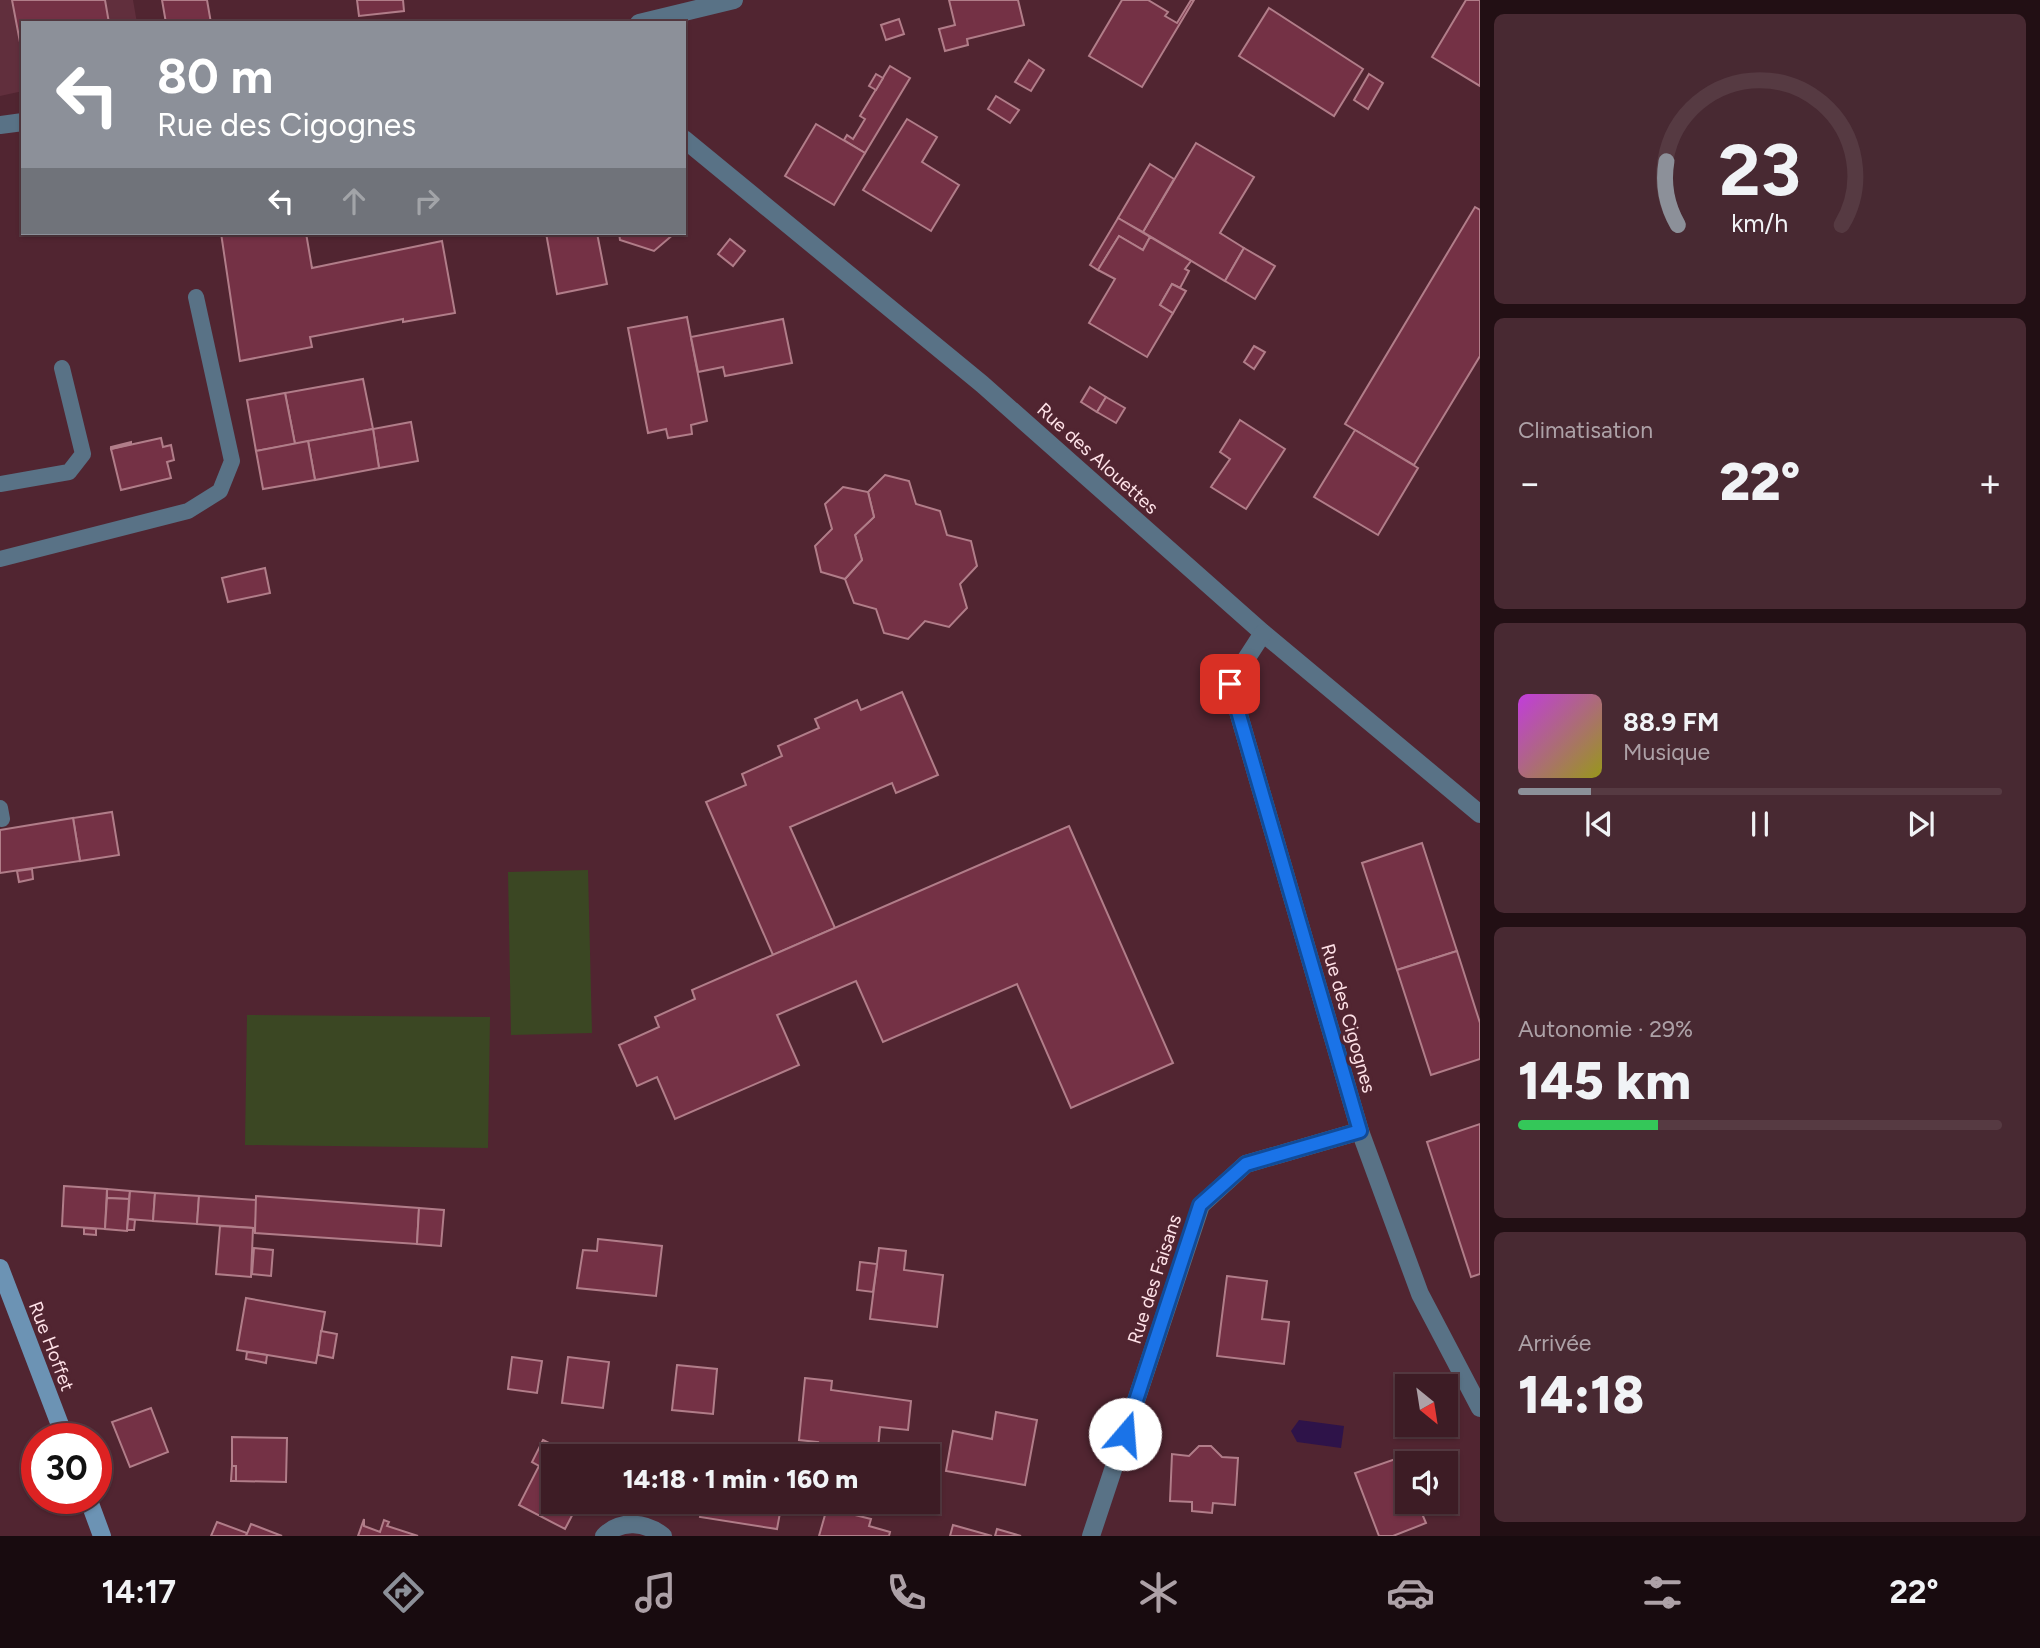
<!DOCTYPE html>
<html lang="fr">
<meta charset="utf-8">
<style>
:root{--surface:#3d1c25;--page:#482932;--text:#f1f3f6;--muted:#ada1a7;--line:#563a42;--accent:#8c9099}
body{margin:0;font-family:Figtree,sans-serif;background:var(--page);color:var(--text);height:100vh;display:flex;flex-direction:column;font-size:26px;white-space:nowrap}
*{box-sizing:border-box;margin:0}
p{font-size:23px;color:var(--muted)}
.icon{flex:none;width:38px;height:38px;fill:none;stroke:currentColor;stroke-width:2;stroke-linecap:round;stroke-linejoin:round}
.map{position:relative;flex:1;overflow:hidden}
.sheet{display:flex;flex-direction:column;gap:14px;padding:14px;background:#220f14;width:560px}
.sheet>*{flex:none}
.top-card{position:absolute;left:21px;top:21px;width:665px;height:214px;border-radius:0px;box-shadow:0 2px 5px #0004,0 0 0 2px var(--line);background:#8c9099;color:#fff;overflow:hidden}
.needle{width:46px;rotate:150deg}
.fabs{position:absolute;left:1395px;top:1374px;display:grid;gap:14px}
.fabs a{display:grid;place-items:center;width:63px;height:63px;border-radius:0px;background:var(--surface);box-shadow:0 2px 5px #0004,0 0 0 2px var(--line);font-size:35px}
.speed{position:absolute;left:21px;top:1423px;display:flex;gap:14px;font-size:35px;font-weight:700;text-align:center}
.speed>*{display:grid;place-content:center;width:91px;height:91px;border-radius:50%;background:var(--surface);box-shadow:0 2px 5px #0004,0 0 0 2px var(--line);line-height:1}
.speed .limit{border:10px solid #d22;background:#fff;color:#111}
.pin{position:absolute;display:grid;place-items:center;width:60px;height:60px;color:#fff;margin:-30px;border-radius:14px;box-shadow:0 4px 10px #0006}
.me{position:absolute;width:77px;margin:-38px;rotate:18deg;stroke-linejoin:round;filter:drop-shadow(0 0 5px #0008)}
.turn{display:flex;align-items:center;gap:24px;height:147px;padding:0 21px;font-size:32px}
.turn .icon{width:91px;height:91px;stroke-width:2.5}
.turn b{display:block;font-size:49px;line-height:60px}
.lanes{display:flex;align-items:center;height:66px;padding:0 21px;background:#0003;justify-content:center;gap:35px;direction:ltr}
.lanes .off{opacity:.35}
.big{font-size:52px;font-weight:800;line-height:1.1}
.sheet .card{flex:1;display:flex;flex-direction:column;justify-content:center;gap:10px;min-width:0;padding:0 24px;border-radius:10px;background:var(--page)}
.sheet .dial{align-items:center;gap:0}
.dial svg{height:182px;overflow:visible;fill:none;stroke:var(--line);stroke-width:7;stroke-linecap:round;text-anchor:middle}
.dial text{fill:var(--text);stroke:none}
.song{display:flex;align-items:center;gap:21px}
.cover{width:84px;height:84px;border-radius:10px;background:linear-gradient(135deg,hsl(290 70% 55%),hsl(60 70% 35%))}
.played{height:7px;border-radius:4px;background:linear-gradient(90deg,var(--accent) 15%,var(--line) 15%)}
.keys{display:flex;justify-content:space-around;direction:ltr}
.heat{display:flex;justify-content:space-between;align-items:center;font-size:38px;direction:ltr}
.charge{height:10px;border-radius:5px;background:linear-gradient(90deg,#34c759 29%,var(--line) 0)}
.trip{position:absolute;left:541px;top:1444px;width:399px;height:70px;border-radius:0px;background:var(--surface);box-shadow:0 2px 5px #0004,0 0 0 2px var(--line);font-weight:800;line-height:70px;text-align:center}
.tab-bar{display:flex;height:112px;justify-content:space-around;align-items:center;background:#180b0f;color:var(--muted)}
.tab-bar .icon{width:49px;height:49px}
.tab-bar .current{color:var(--accent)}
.tab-bar b{font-size:32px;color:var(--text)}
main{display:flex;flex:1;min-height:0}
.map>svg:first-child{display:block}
.built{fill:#612f3d}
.green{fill:#3b4723}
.water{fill:#2e1349}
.building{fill:#743145;stroke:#b17d89;stroke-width:2}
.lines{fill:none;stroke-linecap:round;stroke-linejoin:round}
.service{stroke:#597286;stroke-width:16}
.minor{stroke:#597286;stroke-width:18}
.tertiary{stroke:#597286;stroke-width:18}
.secondary{stroke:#6c93b4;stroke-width:18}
.route-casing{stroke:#114b97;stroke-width:18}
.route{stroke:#1a73e8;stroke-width:12}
.labels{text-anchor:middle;stroke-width:7;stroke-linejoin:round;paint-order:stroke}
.street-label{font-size:19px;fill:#fee1e7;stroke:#512531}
</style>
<main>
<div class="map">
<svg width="1480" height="1536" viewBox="0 0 1480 1536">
<rect width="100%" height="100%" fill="#512531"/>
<!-- built -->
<path class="built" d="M0,0H133L137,23H23V91L0,96Z"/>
<!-- green -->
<g class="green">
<path d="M588,870L592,1033L511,1035L508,872Z"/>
<path d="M247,1015L490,1017L488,1148L245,1145Z"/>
</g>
<!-- water -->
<path class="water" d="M1299,1420L1344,1426L1341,1448L1297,1442L1291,1431Z"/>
<!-- building -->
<g class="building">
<path d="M12,0H105L109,23H23V58Z"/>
<path d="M162,0H207L211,23H166Z"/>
<path d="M357,0H403L404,11L359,16Z"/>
<path d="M949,0H1018L1024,25L967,39L968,45L945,51L939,29L955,25Z"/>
<path d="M1122,0H1148L1168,12L1165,16L1177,23L1191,0H1194L1142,87L1089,56Z"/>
<path d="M1466,0H1480V86L1432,57Z"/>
<path d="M1269,8L1363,69L1334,116L1239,56Z"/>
<path d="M899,19L904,34L886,40L881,25Z"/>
<path d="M1029,60L1044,70L1031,91L1015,82Z"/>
<path d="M890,66L910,78L865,153L844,140L847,135L853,139L865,119L860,116Z"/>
<path d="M876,74L883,78L876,90L869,86Z"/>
<path d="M1369,74L1383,83L1368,109L1354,100Z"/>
<path d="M996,96L1019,110L1010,123L988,109Z"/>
<path d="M907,119L937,137L922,162L959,185L931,231L863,190Z"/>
<path d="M816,124L865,153L834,205L785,176Z"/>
<path d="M1196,143L1254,177L1220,233L1244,248L1225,281L1143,232Z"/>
<path d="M1150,164L1174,179L1143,232L1118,218Z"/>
<path d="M1475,207L1480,210V356L1414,465L1345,424Z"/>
<path d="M1118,218L1150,237L1143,250L1119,236L1098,270L1090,265Z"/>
<path d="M221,233H306L312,268L442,241L455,313L403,322V319L310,337L312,347L240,361Z"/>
<path d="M546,233H597L607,284L557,294Z"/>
<path d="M619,233H675L654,251L620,240Z"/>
<path d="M1119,236L1143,250L1150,237L1191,261L1185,269L1189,271L1180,288L1172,284L1160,305L1173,313L1147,357L1089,323L1115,279L1098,270Z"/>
<path d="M730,239L745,251L733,266L718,254Z"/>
<path d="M1244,248L1275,266L1255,299L1225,281Z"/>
<path d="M1172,284L1186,291L1173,313L1160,305Z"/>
<path d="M687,317L707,421L691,425L692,434L668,438L666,429L648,433L628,328Z"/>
<path d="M783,319L792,363L725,376L723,367L698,372L691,337Z"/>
<path d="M1254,346L1265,352L1254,369L1244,362Z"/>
<path d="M363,379L373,429L295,444L285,393Z"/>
<path d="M1090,387L1106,397L1097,412L1081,402Z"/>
<path d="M285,393L295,444L256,451L247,400Z"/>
<path d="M1106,397L1125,408L1116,423L1097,412Z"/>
<path d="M1240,420L1285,449L1246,509L1211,487L1230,459L1220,452Z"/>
<path d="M411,422L418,461L379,468L373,429Z"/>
<path d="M373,429L379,468L315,480L308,441Z"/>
<path d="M1355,430L1418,468L1378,535L1314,497Z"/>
<path d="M161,438L163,447L171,445L174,460L167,462L171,478L121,490L111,449Z"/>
<path d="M308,441L315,480L263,489L256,451Z"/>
<path d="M131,442V444L111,449V447Z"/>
<path d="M885,475L909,481L916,504L940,511L947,535L971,541L977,566L960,584L967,608L949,627L925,621L908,639L884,633L876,609L854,603L845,579L862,560L855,535L874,517L868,492Z"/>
<path d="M843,487L868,492L874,517L855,535L862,560L845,579L821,572L815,546L832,529L825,504Z"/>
<path d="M265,568L270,593L228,602L222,578Z"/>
<path d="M902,692L938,775L896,793L892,783L790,827L835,928L773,955L706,802L746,785L742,774L782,756L778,746L819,728L815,719L857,700L861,710Z"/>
<path d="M112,812L119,855L80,861L73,818Z"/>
<path d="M73,818L80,861L0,873V830Z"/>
<path d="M1069,826L1173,1063L1071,1108L1017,984L883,1042L856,981L777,1015L799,1065L675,1119L657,1077L637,1086L619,1045L659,1027L655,1017L695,999L692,990Z"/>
<path d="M1422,843L1457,951L1397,970L1362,863Z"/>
<path d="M32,869L33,879L19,882L17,871Z"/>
<path d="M1457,951L1480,1023V1059L1431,1075L1397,970Z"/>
<path d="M1480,1124V1274L1471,1277L1427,1142Z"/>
<path d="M64,1186L107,1189L105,1229L62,1226Z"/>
<path d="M107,1189L130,1191L129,1199L107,1198Z"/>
<path d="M130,1191L155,1193L153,1221L128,1219Z"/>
<path d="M155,1193L199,1196L197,1224L153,1221Z"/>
<path d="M199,1196L257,1200L255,1233L253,1228L197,1224Z"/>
<path d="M256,1196L419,1208L417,1244L255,1233Z"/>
<path d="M107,1198L129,1199L127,1231L105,1229Z"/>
<path d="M419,1208L444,1210L441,1246L417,1244Z"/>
<path d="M128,1219L135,1220L134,1230H127Z"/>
<path d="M220,1226L253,1228L251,1277L216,1274Z"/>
<path d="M84,1228L96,1229V1235L84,1234Z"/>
<path d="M598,1239L662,1246L656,1296L577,1288L583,1250L597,1251Z"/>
<path d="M254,1248L273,1250L271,1276L252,1274Z"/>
<path d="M879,1248L906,1251L904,1270L943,1275L937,1327L870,1319Z"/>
<path d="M860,1262L877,1264L873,1292L857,1290Z"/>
<path d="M1227,1276L1267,1281L1262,1319L1289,1322L1284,1364L1217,1356Z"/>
<path d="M246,1298L325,1312L316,1363L237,1350Z"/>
<path d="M321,1331L337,1334L333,1358L318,1355Z"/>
<path d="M247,1352L267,1355L266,1363L246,1359Z"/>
<path d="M512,1357L542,1361L537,1393L508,1389Z"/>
<path d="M568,1357L609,1362L603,1408L562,1403Z"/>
<path d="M677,1365L717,1369L713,1414L672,1410Z"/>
<path d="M805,1378L832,1381L831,1390L911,1401L908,1430L880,1427L878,1449L852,1446L851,1450L817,1446L818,1442L799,1440Z"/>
<path d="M151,1408L168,1452L130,1467L112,1422Z"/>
<path d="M996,1412L1037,1420L1025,1485L946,1471L953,1431L992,1439Z"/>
<path d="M232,1437L287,1438L286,1482L236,1481V1466H232Z"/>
<path d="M543,1440L574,1456H553V1502H579L565,1529L519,1505L539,1466L532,1462Z"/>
<path d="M1199,1446H1211L1222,1457L1238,1458L1235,1505L1213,1503L1212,1513L1192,1511V1502L1170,1501L1172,1454L1189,1456Z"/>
<path d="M1407,1455L1410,1463H1407V1502H1417L1426,1523L1393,1536H1379L1355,1473Z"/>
<path d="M232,1466H236V1481H231Z"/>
<path d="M703,1502H782L777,1529L700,1517Z"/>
<path d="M827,1508L871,1519L869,1526L890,1532L889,1536H819Z"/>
<path d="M364,1519V1526L380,1532L384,1520L389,1522L387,1526L418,1536H358Z"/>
<path d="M217,1522L247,1533L246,1536H211Z"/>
<path d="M251,1524L282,1536H246Z"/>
<path d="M953,1525L992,1536H950Z"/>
<path d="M997,1529L1021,1536H995Z"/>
</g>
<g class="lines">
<!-- service -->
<g class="service">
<path d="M0,484L69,472L83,454L62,368"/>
<path d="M0,559L188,511L220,491L232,461L196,297"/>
<path d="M0,808L2,819"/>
</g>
<!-- minor -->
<g class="minor">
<path d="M684,139L982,384L1263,633L1480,814"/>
<path d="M1263,633L1230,684L1360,1131L1420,1294L1480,1408"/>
<path d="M604,1536C621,1519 646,1522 663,1536"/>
<path d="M1091,1536L1201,1205L1246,1164L1360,1131"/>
</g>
<!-- tertiary -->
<g class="tertiary">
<path d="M639,23L734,0"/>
<path d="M0,125L23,122"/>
</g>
<!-- secondary -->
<g class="secondary">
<path d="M0,1268L65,1438"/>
<path d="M88,1498L102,1536"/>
</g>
</g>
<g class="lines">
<!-- route casing -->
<g class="route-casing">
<path id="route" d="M1125,1434L1200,1205L1246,1164L1360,1131L1230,684"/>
</g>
<!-- route -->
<use href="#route" class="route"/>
</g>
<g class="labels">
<!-- street labels -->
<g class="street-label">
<text transform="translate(1098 458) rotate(42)" y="7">Rue des Alouettes</text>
<text transform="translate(1349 1018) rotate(74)" y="7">Rue des Cigognes</text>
<text transform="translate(1154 1279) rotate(-72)" y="7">Rue des Faisans</text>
<text transform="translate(52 1346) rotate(69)" y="7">Rue Hoffet</text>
</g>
</g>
</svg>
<div class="fabs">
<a><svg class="needle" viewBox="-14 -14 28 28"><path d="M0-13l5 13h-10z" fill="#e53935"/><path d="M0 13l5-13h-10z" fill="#ada1a7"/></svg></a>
<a><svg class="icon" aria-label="sound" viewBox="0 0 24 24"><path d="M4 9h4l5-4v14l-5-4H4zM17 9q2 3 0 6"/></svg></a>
</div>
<div class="speed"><div class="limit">30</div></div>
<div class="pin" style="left:1230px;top:684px;background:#d93025"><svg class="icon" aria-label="arrive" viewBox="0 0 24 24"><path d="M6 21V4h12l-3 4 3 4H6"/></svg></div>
<svg class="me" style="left:1125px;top:1434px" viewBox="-20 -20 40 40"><circle r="19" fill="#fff"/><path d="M0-13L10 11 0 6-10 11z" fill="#1a73e8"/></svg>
<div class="trip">14:18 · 1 min · 160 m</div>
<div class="top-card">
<div class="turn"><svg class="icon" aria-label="left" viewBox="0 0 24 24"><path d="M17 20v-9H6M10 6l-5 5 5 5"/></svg><div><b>80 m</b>Rue des Cigognes</div></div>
<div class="lanes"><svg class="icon" aria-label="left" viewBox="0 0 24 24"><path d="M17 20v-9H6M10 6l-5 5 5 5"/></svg><svg class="icon off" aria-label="ahead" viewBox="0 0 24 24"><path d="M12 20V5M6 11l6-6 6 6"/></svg><svg class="icon off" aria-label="right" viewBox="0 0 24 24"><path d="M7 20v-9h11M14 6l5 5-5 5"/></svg></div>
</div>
</div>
<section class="sheet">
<div class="card dial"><svg viewBox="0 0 100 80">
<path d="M14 69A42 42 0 1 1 86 69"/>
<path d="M14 69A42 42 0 0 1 9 41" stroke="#8c9099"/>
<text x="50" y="56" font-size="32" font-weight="700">23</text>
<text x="50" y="72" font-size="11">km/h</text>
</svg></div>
<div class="card"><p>Climatisation</p>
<div class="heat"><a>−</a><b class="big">22°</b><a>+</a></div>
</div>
<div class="card">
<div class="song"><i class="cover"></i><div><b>88.9 FM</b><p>Musique</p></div></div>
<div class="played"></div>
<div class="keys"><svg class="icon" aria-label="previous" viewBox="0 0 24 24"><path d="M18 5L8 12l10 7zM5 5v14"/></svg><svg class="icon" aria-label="pause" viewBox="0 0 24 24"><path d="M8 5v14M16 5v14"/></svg><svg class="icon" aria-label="next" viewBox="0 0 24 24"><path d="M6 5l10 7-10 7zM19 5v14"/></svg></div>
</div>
<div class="card"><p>Autonomie · 29%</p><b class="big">145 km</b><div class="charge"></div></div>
<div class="card"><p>Arrivée</p><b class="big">14:18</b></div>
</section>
</main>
<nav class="tab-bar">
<b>14:17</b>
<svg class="icon current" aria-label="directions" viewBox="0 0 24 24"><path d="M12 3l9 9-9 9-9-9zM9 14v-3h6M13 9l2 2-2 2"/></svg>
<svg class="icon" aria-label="music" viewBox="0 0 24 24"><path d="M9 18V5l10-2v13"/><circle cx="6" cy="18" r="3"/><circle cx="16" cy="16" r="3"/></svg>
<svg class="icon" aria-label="phone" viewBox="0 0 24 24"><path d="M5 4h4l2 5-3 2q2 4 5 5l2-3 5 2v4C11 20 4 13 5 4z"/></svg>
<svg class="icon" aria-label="climate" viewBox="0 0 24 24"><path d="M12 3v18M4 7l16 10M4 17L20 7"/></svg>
<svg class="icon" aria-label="car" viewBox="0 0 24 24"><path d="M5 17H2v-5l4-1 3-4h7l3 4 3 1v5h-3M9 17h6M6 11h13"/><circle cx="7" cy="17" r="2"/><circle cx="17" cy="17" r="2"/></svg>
<svg class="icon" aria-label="filters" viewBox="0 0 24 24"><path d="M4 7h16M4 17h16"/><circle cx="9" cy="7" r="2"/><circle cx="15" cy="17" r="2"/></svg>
<b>22°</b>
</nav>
